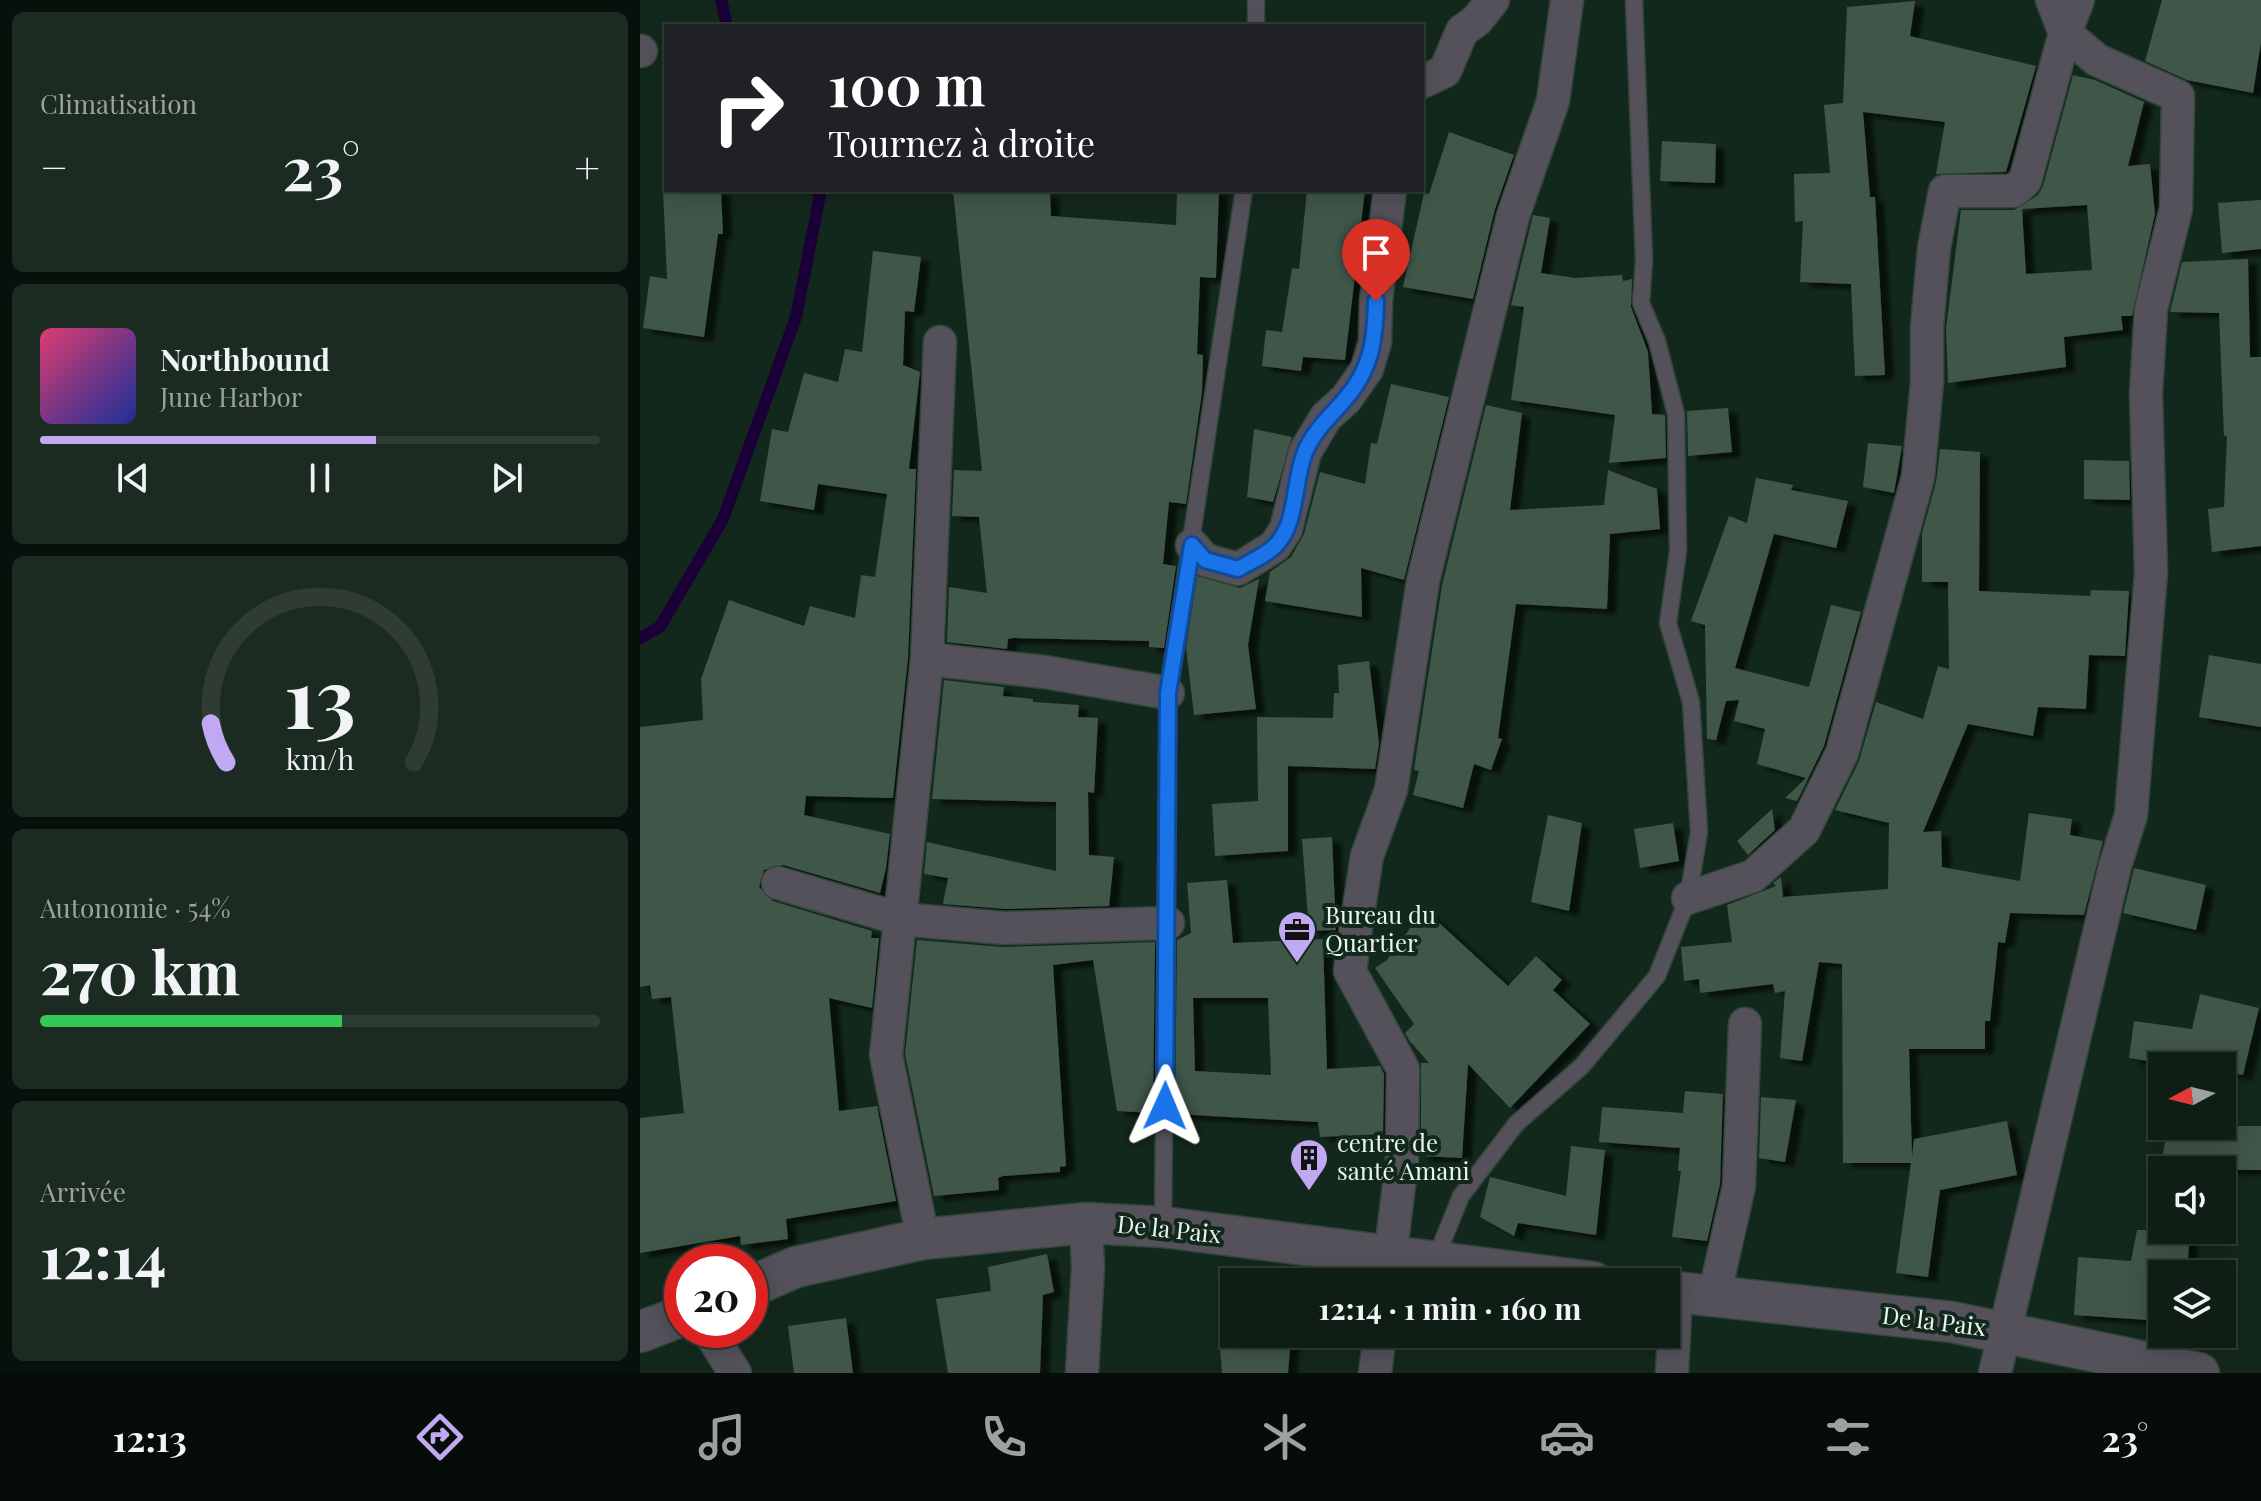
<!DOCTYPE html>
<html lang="fr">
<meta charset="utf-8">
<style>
:root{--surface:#0e1e15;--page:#1c2b22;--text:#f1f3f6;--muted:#9ba2a0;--line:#2e3c34;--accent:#c1a8f3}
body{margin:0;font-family:"Playfair Display",serif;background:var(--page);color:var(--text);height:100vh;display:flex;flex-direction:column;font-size:30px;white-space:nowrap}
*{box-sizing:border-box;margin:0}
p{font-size:26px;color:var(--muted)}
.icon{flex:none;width:44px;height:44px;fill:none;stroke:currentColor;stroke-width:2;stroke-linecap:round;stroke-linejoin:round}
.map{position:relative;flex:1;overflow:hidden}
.details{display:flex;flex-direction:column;gap:12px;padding:12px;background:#08100c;width:640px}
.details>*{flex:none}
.top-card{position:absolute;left:24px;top:24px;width:760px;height:168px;border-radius:0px;box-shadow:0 4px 20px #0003,0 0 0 2px var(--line);background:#202124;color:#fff;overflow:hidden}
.needle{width:52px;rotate:263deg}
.buttons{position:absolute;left:1508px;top:1052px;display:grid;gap:16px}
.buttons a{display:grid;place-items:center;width:88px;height:88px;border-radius:0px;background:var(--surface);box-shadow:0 4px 20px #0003,0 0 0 2px var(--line);font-size:40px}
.speed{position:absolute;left:24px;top:1244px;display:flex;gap:16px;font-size:40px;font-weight:700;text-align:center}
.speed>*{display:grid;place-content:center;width:104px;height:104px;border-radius:50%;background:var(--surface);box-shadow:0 4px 20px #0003,0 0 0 2px var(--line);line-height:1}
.speed .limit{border:12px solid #d22;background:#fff;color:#111}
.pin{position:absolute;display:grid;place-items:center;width:68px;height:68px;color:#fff;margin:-82px -34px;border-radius:50% 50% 50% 0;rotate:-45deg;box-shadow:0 0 8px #0007}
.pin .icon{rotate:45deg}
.me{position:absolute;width:88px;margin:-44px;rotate:1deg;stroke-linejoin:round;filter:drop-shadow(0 0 6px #0008)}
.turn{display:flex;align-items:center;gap:28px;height:168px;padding:0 32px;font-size:36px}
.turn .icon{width:104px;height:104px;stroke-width:2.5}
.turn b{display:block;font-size:56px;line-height:68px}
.big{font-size:60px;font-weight:700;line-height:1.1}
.details .tile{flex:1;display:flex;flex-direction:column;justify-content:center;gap:12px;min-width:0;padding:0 28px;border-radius:12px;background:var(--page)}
.details .dial{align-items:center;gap:0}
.dial svg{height:208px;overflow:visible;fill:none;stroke:var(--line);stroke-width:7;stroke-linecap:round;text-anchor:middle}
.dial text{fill:var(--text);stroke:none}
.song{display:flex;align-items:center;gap:24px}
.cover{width:96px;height:96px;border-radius:12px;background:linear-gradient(135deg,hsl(340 70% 55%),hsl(230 70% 35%))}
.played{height:8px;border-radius:4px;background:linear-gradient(90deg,var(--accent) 60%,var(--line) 60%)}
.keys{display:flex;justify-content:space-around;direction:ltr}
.heat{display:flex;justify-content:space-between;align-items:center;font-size:44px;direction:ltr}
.charge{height:12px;border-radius:6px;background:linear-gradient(90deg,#34c759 54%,var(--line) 0)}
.trip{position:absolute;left:580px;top:1268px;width:460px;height:80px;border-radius:0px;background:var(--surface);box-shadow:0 4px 20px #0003,0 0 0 2px var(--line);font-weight:700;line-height:80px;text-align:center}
.tabs{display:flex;height:128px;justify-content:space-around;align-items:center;background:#060c08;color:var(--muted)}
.tabs .icon{width:56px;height:56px}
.tabs .selected{color:var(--accent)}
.tabs b{font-size:36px;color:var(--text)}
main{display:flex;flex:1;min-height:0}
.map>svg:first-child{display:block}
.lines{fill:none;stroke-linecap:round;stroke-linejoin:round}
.stream{stroke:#1a0036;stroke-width:12}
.building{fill:#3f5648;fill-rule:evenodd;filter:url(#shadow)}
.service-casing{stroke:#314539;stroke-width:19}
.minor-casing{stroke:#314539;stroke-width:35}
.tertiary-casing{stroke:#314539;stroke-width:43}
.service{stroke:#54515b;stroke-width:16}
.minor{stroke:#54515b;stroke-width:32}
.tertiary{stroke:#54515b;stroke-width:40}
.route-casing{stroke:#114b97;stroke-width:20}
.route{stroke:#1a73e8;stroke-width:14}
.labels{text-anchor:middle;stroke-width:8;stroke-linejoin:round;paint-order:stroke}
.poi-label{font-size:24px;fill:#e8f6ed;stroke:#13281c;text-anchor:start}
.street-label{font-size:24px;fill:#e8f6ed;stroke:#13281c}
</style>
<main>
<section class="details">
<div class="tile"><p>Climatisation</p>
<div class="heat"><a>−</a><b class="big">23°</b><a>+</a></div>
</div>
<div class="tile">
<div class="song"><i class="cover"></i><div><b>Northbound</b><p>June Harbor</p></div></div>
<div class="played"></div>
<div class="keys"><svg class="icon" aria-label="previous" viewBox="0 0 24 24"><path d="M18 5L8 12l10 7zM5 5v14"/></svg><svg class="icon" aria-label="pause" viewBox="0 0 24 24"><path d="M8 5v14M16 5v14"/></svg><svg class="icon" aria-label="next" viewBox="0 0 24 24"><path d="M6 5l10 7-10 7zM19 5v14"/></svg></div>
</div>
<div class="tile dial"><svg viewBox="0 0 100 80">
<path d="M14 69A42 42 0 1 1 86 69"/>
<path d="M14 69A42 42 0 0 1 8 54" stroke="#c1a8f3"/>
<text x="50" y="56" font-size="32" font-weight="700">13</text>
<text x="50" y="72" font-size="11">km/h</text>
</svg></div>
<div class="tile"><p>Autonomie · 54%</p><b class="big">270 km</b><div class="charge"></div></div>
<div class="tile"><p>Arrivée</p><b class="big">12:14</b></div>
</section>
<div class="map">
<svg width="1621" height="1373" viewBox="0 0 1621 1373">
<defs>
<filter id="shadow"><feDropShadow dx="9" dy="5" stdDeviation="2" flood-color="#0009"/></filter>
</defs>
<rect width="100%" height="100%" fill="#13281c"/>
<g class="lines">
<!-- stream -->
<g class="stream">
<path d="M81,0L87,26"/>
<path d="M0,638L20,627L83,519L156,317L180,195L177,190"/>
</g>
</g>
<!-- building -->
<g class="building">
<path d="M1522,0H1621V42L1613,93L1547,80L1505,61Z"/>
<path d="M1275,1L1270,36L1396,66L1366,172L1296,174L1305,122L1223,112L1230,197H1235L1245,375L1215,376L1211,284L1160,282L1163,221L1155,222L1154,174L1190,173L1184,105L1203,103L1207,7Z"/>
<path d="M1433,75L1455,80L1504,102L1488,166L1510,164L1515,214L1492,316H1481L1483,330L1424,337L1426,367L1308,383L1306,328L1321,210H1374L1398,195L1403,186ZM1447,205L1452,270L1386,274L1382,209Z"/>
<path d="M809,132L874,155L855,209L833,299L763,287L784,193L789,194Z"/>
<path d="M1022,141L1076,144L1075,183L1020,181Z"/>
<path d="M23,190H81L83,234H78L64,337L3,328L10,276L27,279Z"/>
<path d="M313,190L410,193L411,216L536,225L537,190H579L576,278L560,277L557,354L563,355L562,392L546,504L529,502L523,564L536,566L524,648L509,647V641L373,638L368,639L367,649L307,642L309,587L347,593L339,517L312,516L314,470L342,471Z"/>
<path d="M667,190H725L705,360L663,357L661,371L622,366L626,330L642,332L652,268L659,269Z"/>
<path d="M1621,200V249L1582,253L1578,203Z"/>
<path d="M893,215L910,218L901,273L935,278L982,275L983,281L992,279L991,307L1008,352L1012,414L1025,415L1026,458L969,463L975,415L871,400L884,307L871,305Z"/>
<path d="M233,251L281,257L274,312L265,311L263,365L280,372L269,469H276L268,658L253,798L166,796L164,815L250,834L246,868L240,893L143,865L124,870L119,887L133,901L232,931L231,938H239L232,1008L189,998L199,1111L237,1106L256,1201L146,1219L148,1239L101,1245L100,1236L0,1253V1118L44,1113L31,997L12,999L10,985L0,987V727L63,720L61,679L89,600L164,626L170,606L215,618L221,575L235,577L247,494L178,484L174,510L120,501L132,429L148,432L164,373L198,382L205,349L222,352Z"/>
<path d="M1608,259L1610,357H1621V546L1572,552L1568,509L1584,507L1587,436H1584L1579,313L1530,312L1542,262Z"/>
<path d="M751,384L809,397L764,580L721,568L722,617L625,601L630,572L651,557L664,534L680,472L725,484L731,443L737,444Z"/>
<path d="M846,405L882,413L870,510L964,505L968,470L1017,489L1020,529L970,534L967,609L876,604L858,738L862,739L851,770L834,764L823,808L773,795L779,771L774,770L778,742L802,585Z"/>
<path d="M1088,408L1092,452L1048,456L1047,411Z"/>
<path d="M614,429L652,437L633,502L607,497Z"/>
<path d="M1228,443L1262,446L1254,493L1223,487Z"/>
<path d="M1300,449L1340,452L1339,591L1450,596L1451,590L1489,591L1485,656L1449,655L1446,709L1398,707L1393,736L1328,724L1283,832L1301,831L1302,867L1380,881L1389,813L1432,819L1430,835L1463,841L1444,915L1370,913L1365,943L1358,942L1350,1021H1345V1049H1269L1272,1157L1274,1139L1367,1121L1377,1175L1300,1190L1288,1277L1256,1273L1271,1163H1203L1202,964L1179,962L1162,1061L1140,1058L1145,991L1135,993L1133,984L1060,993L1059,979L1044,981L1041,947L1092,942L1087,905L1136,886L1133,883L1141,877L1143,897L1248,889L1249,823L1195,810L1219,761L1236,702L1283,719L1298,666L1309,669L1308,582H1282V533L1296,482Z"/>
<path d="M1444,460L1489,461L1490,500L1444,499Z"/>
<path d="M1116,478L1153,485L1151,490L1208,501L1196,548L1134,534L1095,668L1169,687L1191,605L1221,612L1184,746L1157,801L1145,798L1166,778L1117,764L1125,729L1094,721L1099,700L1086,701L1076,740L1067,739L1065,625L1051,621L1089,516L1107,523Z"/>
<path d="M557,576L600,588L619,579L608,645L616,709L554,715L546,648Z"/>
<path d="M1569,655L1621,664V727L1559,717Z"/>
<path d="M729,661L739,743L735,769L648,766V851L575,856L572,804L618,801L617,717L693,718L694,693H699L698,665Z"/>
<path d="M304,680L364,687L363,696L393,699V702L439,705L438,717L458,718L454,793L448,792L449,855L474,857L469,906L365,909L303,904L308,878L284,874L287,842L416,871V802L292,799Z"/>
<path d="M1132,809L1135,830L1108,855L1097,841Z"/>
<path d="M908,815L942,823L929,911L891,902Z"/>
<path d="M1033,823L1039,861L1000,868L994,829Z"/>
<path d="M692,837L696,930L669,931L662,839Z"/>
<path d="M1494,868L1566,885L1556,930L1483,913Z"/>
<path d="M587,880L593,943L683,939L687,1069L740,1066L744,1074L743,1134L680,1137L678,1122L535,1114L537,940L551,933L547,883ZM553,998H628L631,1075L555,1071Z"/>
<path d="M784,909L868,986L896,956L922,980L913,990L950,1024L870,1108L828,1064L822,1158L781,1156V1063H789L769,1040L765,1033L774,1024L735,968L747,960Z"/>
<path d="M277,940L364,947L515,942L513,1113L477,1111L453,960L413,965L426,1166L420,1167V1172L363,1176L358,1178L359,1190L294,1196L265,1054Z"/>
<path d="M1560,994L1619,1008L1603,1075L1582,1072V1066H1540L1489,1058L1494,1021L1552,1029Z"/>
<path d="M1045,1091L1083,1094L1080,1184L1067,1241L1032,1237L1041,1171H1038L1040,1148L959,1142L962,1107L1043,1113Z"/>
<path d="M1121,1097L1156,1100L1145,1162L1119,1158Z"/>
<path d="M1528,1126H1621V1170H1520Z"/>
<path d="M931,1146L965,1150L956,1235L878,1223L874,1236L840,1217L850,1177L926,1196Z"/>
<path d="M1497,1230H1550L1547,1274H1522V1321L1434,1315L1438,1257L1491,1261Z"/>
<path d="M407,1254L414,1292L403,1295L400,1373H308L296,1299L351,1291L348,1267Z"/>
<path d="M206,1318L213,1373H154L148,1326Z"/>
<path d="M579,1334H651L648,1373H582Z"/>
</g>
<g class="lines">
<!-- service casing -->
<g class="service-casing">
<g id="service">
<path d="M616,0V26"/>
<path d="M523,1226L528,693L604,190"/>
<path d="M795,1260L821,1196L876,1124L942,1066L1017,976L1048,898L1059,832L1051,702L1028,623L1038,551L1036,414L1017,341L1001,303L1004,260L994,0"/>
</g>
</g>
<!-- minor casing -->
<g class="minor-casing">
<g id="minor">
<path d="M0,51H1"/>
<path d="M782,82L805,71L822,31L837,20L853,0"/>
<path d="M552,545L565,560L598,569L635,546L646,529L665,452L686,417L706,399L727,369L735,342L736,301L750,190"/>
<path d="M287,659L405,672L528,693"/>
<path d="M138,883L260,919L364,928L528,923"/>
<path d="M1048,898L1113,876L1164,830L1202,753L1278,477L1287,382V327L1294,248L1305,191H1373L1385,181L1425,33L1438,0"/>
<path d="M283,1239L246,1055L287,659L300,342"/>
<path d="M747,1282L762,1161L763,1069L710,971L716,927L727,856L751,790L783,581L873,216L913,101L927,0"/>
<path d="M1074,1297L1099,1186L1105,1024"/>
<path d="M68,1330L95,1373"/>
<path d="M442,1373L448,1267L446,1223"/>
<path d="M735,1373L740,1334"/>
<path d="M1032,1373L1036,1293"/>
<path d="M1355,1373L1475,866L1491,815L1511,573L1506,393L1511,309L1536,209L1538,96L1457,60L1425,33L1412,0"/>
</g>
</g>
<!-- tertiary casing -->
<g class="tertiary-casing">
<g id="tertiary">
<path d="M110,1287L156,1267L283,1239L446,1223L523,1227L953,1282"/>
<path d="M1026,1291L1312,1322L1559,1373"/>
<path d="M0,1332L42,1316"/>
</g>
</g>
<!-- service -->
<use href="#service" class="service"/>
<!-- minor -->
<use href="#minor" class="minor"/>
<!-- tertiary -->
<use href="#tertiary" class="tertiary"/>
</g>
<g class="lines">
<!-- route casing -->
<g class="route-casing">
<path id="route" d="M525,1106L528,693L552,545L565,560L598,569C609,562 625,556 635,546C658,524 653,481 665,452C674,430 691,416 706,398C732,368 735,339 736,301"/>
</g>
<!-- route -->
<use href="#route" class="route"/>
</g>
<!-- icons -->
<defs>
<g id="office-pin" transform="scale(2)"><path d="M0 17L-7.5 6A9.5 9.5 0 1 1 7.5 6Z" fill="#c1a8f3" stroke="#13281c"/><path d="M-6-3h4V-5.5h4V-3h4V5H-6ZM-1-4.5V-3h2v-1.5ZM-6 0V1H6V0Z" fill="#111"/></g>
<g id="building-pin" transform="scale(2)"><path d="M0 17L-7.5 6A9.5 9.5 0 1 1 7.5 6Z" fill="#c1a8f3" stroke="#13281c"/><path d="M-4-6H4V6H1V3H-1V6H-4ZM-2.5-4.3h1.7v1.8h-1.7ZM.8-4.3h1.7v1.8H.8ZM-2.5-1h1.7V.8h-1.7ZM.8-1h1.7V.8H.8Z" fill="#111"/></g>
</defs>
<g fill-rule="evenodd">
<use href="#office-pin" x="657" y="930"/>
<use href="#building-pin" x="669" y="1158"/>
</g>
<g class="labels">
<!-- poi labels -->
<g class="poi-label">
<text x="685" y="924">Bureau du<tspan x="685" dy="28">Quartier</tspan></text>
<text x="697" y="1152">centre de<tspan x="697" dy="28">santé Amani</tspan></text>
</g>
<!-- street labels -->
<g class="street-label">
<text transform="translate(529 1230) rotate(6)" y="8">De la Paix</text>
<text transform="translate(1294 1322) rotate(7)" y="8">De la Paix</text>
</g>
</g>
</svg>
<div class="buttons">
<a><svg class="needle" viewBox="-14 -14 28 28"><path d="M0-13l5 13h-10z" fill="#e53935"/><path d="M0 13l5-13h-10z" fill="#9ba2a0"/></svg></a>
<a><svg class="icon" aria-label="sound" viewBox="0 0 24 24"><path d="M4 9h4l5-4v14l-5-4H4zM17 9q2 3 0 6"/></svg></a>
<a><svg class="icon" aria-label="layers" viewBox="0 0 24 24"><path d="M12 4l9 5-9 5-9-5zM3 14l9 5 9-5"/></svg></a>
</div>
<div class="speed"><div class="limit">20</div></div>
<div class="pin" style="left:736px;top:301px;background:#d93025"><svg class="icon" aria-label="arrive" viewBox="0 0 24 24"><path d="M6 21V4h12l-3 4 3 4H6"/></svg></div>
<svg class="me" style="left:525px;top:1106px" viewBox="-20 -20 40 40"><path d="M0-17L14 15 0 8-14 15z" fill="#1a73e8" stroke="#fff" stroke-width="4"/></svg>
<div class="trip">12:14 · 1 min · 160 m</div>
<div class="top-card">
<div class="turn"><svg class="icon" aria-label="right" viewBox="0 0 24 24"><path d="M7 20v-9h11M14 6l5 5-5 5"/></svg><div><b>100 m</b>Tournez à droite</div></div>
</div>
</div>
</main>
<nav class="tabs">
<b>12:13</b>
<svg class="icon selected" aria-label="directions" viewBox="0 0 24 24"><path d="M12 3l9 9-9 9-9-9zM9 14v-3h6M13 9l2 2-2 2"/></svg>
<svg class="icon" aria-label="music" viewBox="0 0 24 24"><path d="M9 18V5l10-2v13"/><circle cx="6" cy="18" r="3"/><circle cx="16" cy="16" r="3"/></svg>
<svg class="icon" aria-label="phone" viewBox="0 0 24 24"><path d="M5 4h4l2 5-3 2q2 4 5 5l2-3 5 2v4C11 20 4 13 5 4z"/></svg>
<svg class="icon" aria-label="climate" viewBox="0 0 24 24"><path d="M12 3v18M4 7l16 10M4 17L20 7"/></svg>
<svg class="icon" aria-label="car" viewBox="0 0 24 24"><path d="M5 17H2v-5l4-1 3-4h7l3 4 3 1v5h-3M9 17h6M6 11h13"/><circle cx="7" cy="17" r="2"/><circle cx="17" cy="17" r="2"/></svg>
<svg class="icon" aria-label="filters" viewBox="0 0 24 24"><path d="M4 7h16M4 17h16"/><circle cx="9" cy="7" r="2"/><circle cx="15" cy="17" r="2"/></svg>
<b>23°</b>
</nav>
